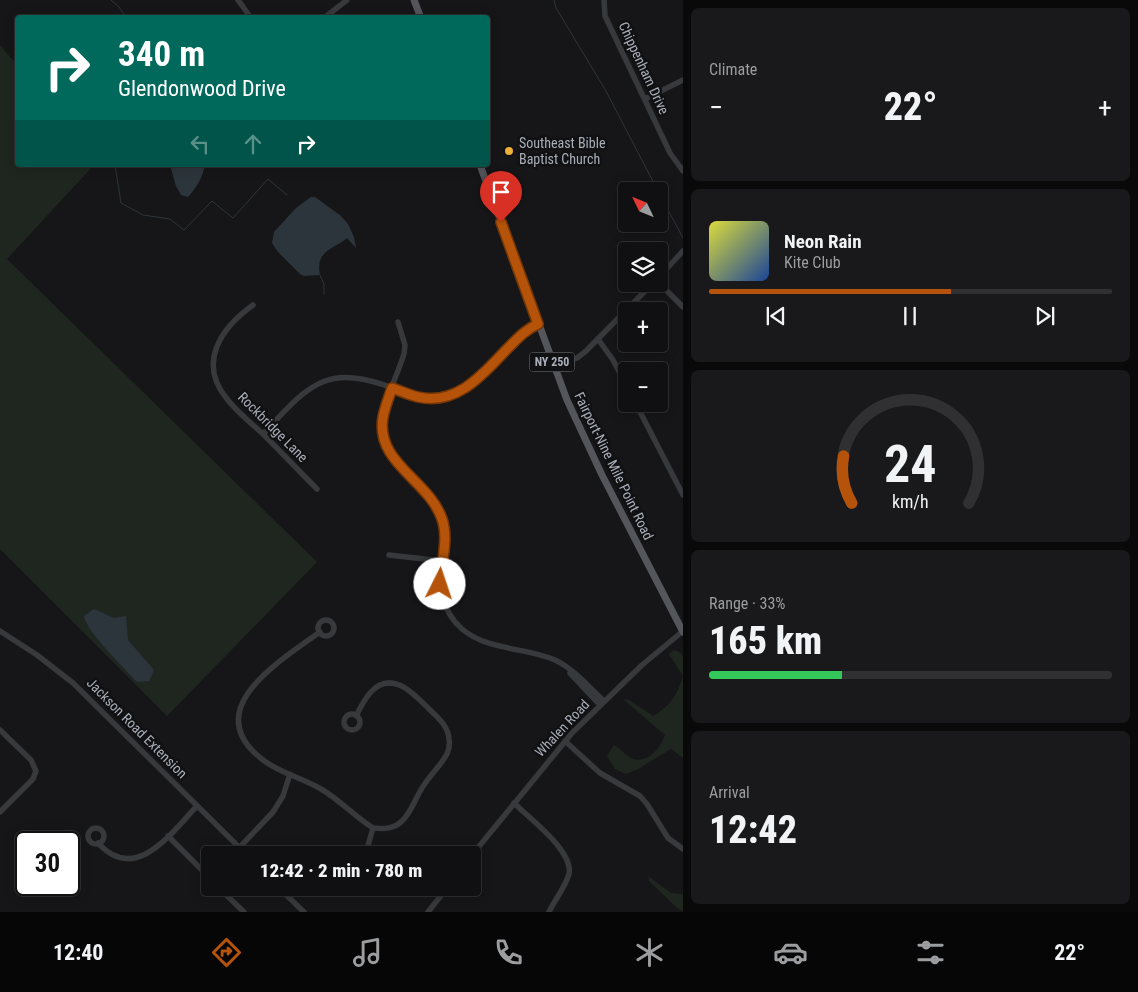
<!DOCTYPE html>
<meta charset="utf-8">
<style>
:root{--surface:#101012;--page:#19191b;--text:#f1f3f6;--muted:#9c9d9f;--line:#303032;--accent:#b45309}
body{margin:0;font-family:"Roboto Condensed",sans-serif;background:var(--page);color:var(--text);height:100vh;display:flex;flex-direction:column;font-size:19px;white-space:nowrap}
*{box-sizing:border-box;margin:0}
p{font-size:16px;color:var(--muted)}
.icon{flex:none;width:28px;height:28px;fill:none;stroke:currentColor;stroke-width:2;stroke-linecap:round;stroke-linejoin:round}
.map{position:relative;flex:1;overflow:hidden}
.sheet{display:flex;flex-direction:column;gap:8px;padding:8px;background:#09090a;width:455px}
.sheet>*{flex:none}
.guide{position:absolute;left:15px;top:15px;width:475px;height:152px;border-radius:5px;box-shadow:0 2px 12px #0003,0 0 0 1px var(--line);background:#00695c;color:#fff;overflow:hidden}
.needle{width:32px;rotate:313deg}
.tools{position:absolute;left:618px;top:182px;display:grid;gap:10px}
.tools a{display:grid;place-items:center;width:50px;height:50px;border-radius:5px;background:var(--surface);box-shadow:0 2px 12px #0003,0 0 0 1px var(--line);font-size:25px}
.speed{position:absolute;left:15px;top:831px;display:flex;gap:10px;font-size:25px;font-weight:700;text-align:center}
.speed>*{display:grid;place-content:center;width:65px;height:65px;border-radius:50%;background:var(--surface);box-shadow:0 2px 12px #0003,0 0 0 1px var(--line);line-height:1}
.speed .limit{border:2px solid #111;border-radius:8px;background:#fff;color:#111}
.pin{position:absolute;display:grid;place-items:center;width:42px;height:42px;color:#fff;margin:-51px -21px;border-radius:50% 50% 50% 0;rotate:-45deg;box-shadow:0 0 5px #0007}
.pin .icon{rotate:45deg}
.me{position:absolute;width:55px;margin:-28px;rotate:4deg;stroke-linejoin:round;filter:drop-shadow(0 0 4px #0008)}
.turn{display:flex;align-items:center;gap:18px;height:105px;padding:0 20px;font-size:22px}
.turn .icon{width:65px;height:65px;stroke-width:2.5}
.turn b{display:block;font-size:35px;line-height:42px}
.lanes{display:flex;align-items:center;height:48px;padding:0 20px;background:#0003;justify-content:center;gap:25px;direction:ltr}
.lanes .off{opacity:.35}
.big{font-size:38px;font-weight:800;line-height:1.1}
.sheet .widget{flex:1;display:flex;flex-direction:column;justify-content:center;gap:8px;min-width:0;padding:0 18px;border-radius:8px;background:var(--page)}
.sheet .dial{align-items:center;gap:0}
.dial svg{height:130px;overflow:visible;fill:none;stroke:var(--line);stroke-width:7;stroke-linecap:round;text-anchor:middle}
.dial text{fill:var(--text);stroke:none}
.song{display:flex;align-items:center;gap:15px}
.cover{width:60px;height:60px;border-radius:8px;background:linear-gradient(135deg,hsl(60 70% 55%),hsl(220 70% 35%))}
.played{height:5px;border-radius:2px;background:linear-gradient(90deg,var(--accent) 60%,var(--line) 60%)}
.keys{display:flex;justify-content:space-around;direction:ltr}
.heat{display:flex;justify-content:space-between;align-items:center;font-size:28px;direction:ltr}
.charge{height:8px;border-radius:4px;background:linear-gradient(90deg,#34c759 33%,var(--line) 0)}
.trip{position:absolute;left:201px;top:846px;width:280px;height:50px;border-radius:5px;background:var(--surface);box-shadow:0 2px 12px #0003,0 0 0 1px var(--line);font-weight:800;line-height:50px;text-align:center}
.menu{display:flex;height:80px;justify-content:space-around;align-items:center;background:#060607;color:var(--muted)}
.menu .icon{width:35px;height:35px}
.menu .active{color:var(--accent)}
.menu b{font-size:22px;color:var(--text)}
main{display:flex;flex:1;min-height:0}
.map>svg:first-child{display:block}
.green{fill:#1f261f}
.water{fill:#2d353c}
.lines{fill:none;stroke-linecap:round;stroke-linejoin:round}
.stream{stroke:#2d353c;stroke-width:1}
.minor{stroke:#38393d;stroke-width:5.5}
.major{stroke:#54565c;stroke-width:7}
.route-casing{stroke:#753606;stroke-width:12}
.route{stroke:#b45309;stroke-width:9}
.poi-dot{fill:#efb038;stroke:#111113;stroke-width:2}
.labels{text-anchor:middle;stroke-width:5;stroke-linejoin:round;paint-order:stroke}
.shield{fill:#111113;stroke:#7b7f86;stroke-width:1}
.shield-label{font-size:12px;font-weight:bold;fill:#a9aeb8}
.street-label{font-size:14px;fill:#a9aeb8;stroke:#111113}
.poi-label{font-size:14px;fill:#a9aeb8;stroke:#111113;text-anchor:start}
</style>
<main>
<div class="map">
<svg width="683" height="912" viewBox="0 0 683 912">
<rect width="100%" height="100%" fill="#161618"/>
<!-- green -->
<g class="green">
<path d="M0,45L17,65L18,165H94L7,259L317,562L167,716L0,549Z"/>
<path d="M674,650L681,653L683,656V758L671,749L638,769L626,774L615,769L607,756L614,745C619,748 629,758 633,759C649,763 660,748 665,735L623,699L629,700L653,716C672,704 676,697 683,676L669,654Z"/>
<path d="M648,876L671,893L683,894V912L674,905L649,881Z"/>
</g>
<!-- water -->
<g class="water">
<path d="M170,165H205C203,177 196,188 188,197L181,195L176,186Z"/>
<path d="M311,197H315L341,216L348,224L354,237L356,248L347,238C333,250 315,250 320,275L304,276L300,274L278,252L272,243L274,232L296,208Z"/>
<path d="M94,609L114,618L126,616L128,640L154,670L149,681L137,682C126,670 85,630 84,616Z"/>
</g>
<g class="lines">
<!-- stream -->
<g class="stream">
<path d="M111,0L119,7L127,18"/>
<path d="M554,0L556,8L606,91L658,191"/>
<path d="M115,165L121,203L143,215L170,219L184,230L212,201L233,218L268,179L287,195"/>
<path d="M659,193L683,238"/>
<path d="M320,275L324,284V294"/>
</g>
<!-- minor -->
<g class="minor">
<path d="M238,0L251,18"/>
<path d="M604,0L605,16L670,153L683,171"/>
<path d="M324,18L347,0"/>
<path d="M645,99L683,80"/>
<path d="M659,277L683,251"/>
<path d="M659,283L683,307"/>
<path d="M253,305C221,328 197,363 227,399C237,412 251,423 263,434C281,452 299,471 317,489"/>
<path d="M398,322L405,345L404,354C396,380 378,410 383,438C389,469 431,486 442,519C447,533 443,547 442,560C439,586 441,611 462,629C488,651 526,647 555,660C574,669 589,687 604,701"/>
<path d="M598,339L613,360L626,385"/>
<path d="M554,367L577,358L586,351L652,284"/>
<path d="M636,404L683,495"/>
<path d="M263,434C309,385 325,362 396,389C414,396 431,401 451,395C488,384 504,340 538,324"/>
<path d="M389,555L442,561"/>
<circle cx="326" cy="628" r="8"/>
<path d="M0,631L37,655L73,683L247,855"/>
<path d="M320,632C280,661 197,710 263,760C280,773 302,778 321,789C340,800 355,817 373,828C384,829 394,829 402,821C412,812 416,796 424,785C431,774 441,765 447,754C449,749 450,744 449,739C448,725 437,717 428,708C413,693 391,669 370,693C364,700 360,708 356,716"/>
<path d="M570,673L600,705"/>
<circle cx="352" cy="722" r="8"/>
<path d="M0,730L31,760L36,771L33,779L0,812"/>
<path d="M565,741L600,773L640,796L647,804L668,838L683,849"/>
<path d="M514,803C529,818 574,851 569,874C566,886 554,901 549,912"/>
<circle cx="96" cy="836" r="8"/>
<path d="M168,836L210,878"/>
<path d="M98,843C136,885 172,832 197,806"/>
<path d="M239,848L273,812L283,796L290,774"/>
<path d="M367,849L373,828"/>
<path d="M356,855L360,849L364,848L369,850L372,855"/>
<path d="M472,855L572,733L642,665L683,631"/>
<path d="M219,888L244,912"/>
<path d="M279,888L304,912"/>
<path d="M428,912L447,888"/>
</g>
<!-- major -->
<g class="major">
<path d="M414,0L421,18"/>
<path d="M480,165L567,400L602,475L683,632"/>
</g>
</g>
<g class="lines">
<!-- route casing -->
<g class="route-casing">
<path id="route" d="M440,584C441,564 449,539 442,519C429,480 375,463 383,417C385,407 389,397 392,388C401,391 409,395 418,397C458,406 484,373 508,348C518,338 525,330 538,324L501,222"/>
</g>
<!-- route -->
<use href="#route" class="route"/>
</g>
<!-- markers -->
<circle class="poi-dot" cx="509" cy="151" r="5"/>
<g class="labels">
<!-- shield labels -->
<rect class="shield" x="529.5" y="352.5" width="45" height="19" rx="4"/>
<g class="shield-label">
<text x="552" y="366">NY 250</text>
</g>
<!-- street labels -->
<g class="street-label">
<text transform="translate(644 68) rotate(65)" y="5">Chippenham Drive</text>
<text transform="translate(273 427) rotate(45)" y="5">Rockbridge Lane</text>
<text transform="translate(614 466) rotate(64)" y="5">Fairport-Nine Mile Point Road</text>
<text transform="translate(137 728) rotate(45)" y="5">Jackson Road Extension</text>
<text transform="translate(562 728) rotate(-47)" y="5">Whalen Road</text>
</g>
<!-- poi labels -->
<g class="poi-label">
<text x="519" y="148">Southeast Bible<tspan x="519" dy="16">Baptist Church</tspan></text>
</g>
</g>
</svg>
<div class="tools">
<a><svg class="needle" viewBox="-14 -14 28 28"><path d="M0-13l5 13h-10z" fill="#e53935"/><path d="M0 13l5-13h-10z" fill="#9c9d9f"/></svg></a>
<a><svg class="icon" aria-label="layers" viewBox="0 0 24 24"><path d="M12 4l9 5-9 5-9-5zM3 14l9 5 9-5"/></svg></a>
<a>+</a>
<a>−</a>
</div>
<div class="speed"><div class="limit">30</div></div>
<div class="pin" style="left:501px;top:222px;background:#d93025"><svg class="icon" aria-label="arrive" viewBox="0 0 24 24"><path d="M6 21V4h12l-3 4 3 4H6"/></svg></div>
<svg class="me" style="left:440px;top:584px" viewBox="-20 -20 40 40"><circle r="19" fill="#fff"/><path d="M0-13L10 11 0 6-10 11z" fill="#b45309"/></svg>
<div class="trip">12:42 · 2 min · 780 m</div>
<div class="guide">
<div class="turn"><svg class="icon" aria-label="right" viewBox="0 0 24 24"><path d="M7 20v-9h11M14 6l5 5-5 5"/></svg><div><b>340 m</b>Glendonwood Drive</div></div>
<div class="lanes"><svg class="icon off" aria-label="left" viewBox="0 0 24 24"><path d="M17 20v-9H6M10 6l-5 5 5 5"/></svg><svg class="icon off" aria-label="ahead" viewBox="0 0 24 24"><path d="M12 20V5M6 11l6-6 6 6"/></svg><svg class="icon" aria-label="right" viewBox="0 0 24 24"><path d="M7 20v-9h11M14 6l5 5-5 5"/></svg></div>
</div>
</div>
<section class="sheet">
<div class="widget"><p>Climate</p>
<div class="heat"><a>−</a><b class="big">22°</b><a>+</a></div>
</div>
<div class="widget">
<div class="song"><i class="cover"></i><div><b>Neon Rain</b><p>Kite Club</p></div></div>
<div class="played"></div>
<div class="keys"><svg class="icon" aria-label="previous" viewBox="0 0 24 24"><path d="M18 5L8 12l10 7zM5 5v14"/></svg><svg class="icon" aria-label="pause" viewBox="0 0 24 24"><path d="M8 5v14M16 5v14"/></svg><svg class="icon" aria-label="next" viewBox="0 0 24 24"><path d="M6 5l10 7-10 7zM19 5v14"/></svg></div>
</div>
<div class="widget dial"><svg viewBox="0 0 100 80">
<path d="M14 69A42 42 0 1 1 86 69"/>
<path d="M14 69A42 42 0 0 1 9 40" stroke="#b45309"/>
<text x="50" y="56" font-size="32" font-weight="700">24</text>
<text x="50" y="72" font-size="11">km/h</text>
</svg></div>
<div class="widget"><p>Range · 33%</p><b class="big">165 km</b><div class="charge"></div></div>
<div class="widget"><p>Arrival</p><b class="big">12:42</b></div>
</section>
</main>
<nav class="menu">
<b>12:40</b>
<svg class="icon active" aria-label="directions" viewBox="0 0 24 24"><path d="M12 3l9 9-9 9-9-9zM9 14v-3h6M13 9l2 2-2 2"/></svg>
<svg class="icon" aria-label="music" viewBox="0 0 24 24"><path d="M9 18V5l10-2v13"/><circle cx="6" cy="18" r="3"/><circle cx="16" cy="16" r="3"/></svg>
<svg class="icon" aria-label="phone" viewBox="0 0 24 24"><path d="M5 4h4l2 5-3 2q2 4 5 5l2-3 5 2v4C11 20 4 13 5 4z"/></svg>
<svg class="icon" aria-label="climate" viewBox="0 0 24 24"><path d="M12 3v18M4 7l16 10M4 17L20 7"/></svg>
<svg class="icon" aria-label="car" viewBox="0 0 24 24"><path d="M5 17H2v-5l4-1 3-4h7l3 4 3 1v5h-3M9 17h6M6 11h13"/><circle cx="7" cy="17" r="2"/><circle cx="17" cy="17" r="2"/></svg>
<svg class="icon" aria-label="filters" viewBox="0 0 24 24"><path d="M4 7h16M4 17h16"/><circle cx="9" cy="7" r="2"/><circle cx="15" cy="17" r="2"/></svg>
<b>22°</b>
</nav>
